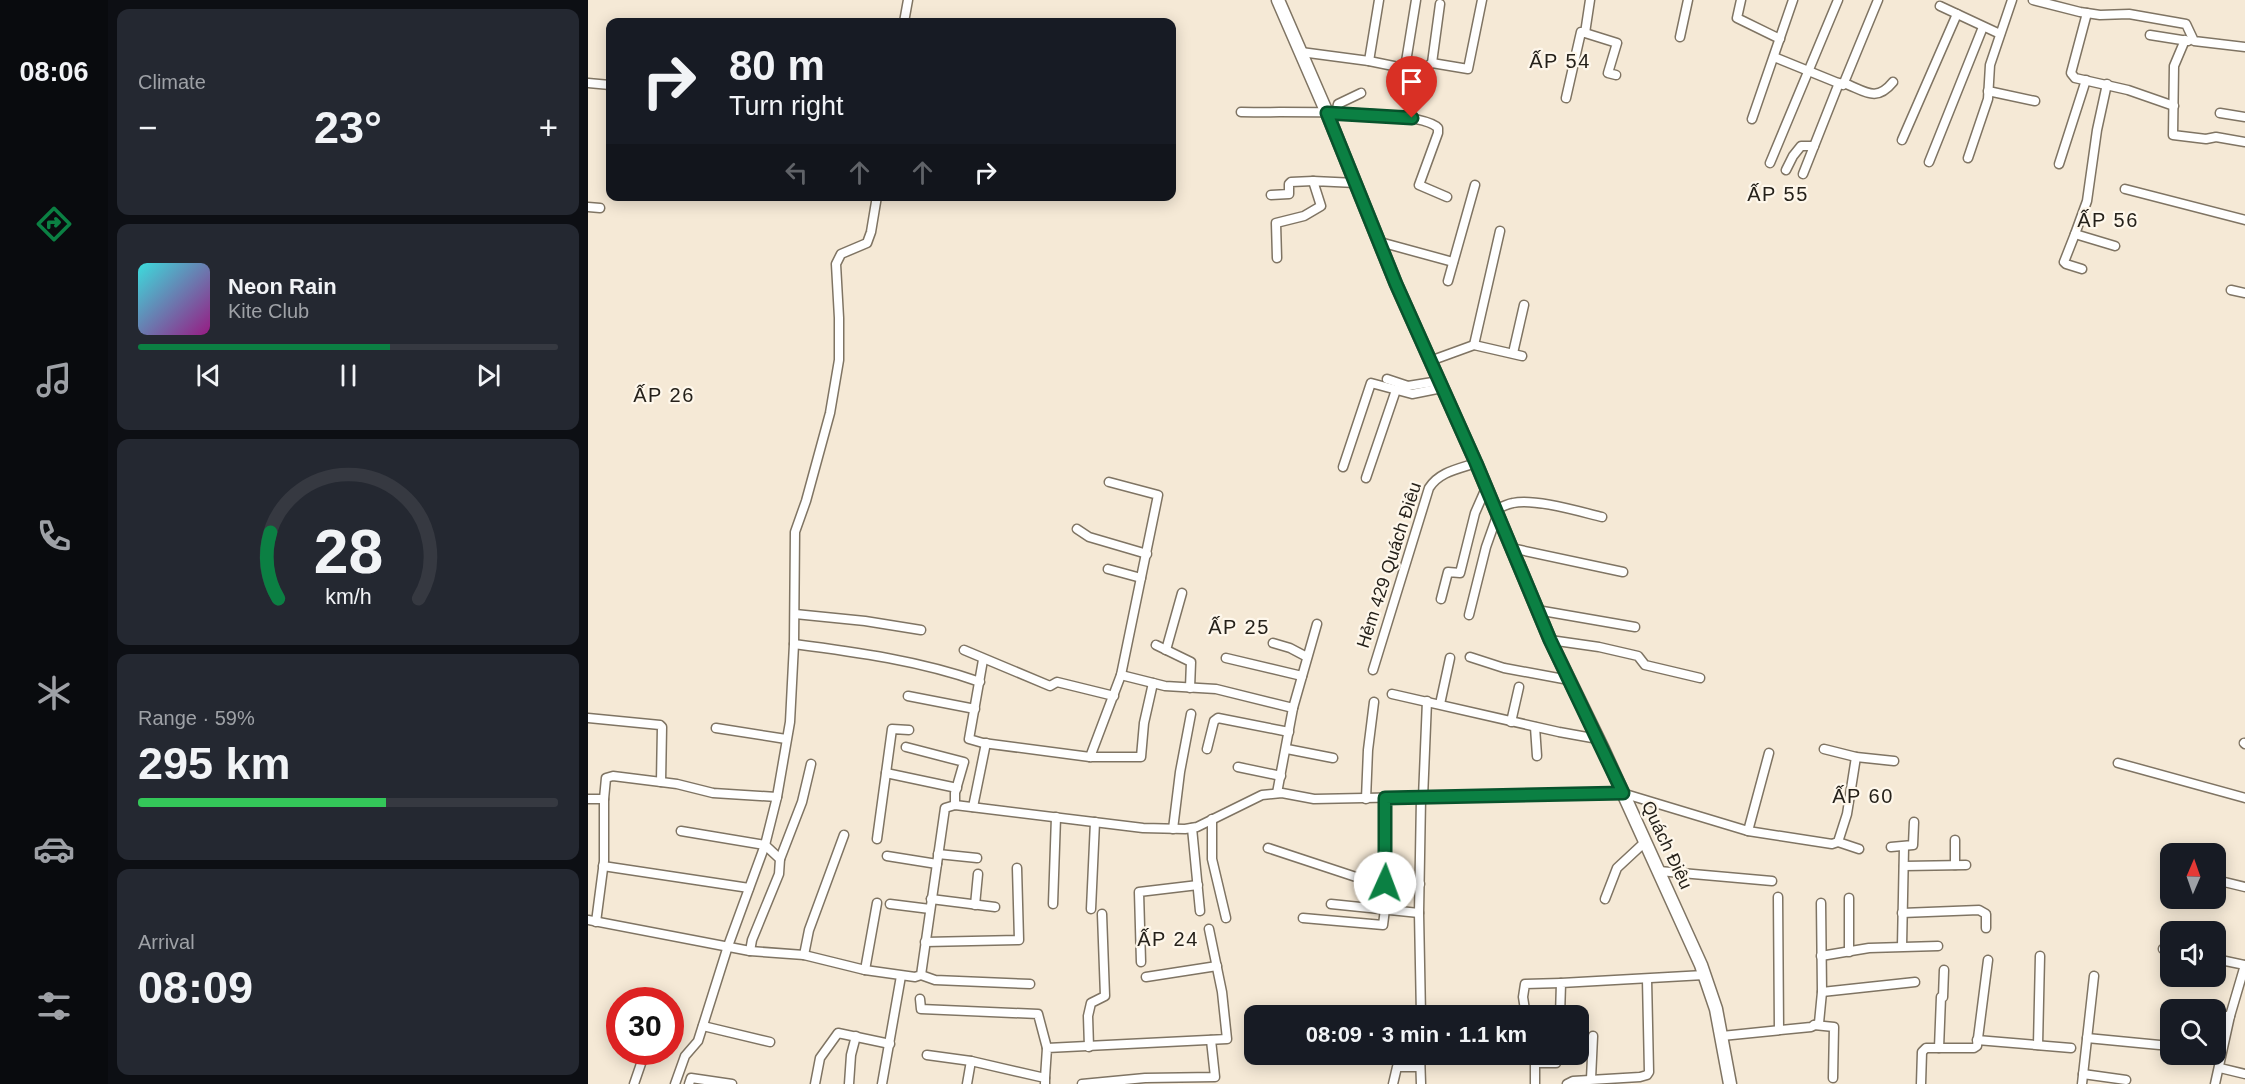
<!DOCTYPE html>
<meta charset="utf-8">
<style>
:root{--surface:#171b24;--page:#242831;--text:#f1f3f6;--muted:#9ea1a6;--line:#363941;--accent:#0b8043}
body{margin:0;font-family:Helvetica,sans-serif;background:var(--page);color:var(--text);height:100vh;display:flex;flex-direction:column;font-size:22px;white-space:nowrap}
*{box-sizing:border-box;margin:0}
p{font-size:20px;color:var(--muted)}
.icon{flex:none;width:33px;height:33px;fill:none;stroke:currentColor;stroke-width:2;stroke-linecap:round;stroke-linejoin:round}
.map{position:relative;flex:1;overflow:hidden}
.panel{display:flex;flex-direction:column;gap:9px;padding:9px;background:#0d0f14;width:480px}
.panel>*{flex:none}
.top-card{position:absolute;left:18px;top:18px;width:570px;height:183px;border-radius:12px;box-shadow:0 3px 15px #0003;background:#171b24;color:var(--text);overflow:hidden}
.needle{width:39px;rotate:2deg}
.buttons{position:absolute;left:1572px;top:843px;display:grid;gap:12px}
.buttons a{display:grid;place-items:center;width:66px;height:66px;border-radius:12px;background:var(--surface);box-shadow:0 3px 15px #0003;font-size:30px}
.speed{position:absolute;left:18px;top:987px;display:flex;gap:12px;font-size:30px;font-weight:700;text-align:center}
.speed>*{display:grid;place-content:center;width:78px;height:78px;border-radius:50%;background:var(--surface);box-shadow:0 3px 15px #0003;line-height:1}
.speed .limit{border:9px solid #d22;background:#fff;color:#111}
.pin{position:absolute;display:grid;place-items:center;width:51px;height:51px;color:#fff;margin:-62px -26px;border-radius:50% 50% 50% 0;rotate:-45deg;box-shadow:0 0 6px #0007}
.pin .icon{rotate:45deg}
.me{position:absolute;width:66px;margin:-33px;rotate:2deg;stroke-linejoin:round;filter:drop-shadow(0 0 4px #0008)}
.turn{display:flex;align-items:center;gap:21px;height:126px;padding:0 24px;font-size:27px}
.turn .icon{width:78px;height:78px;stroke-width:2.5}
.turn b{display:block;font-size:42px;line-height:51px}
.lanes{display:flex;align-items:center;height:57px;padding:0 24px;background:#0003;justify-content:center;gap:30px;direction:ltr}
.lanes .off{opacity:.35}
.big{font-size:45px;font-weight:700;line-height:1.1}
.panel .card{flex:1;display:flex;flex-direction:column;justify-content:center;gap:9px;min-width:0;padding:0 21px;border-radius:12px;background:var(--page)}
.panel .dial{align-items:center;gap:0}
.dial svg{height:156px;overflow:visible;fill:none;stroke:var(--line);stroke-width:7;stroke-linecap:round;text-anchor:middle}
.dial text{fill:var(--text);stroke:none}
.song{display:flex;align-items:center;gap:18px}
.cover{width:72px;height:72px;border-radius:9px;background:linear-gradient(135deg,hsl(180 70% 55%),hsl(310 70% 35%))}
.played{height:6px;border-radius:3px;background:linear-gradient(90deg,var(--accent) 60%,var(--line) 60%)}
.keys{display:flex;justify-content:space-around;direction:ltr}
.heat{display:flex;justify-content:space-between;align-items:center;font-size:33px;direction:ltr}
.charge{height:9px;border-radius:4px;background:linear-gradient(90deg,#34c759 59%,var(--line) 0)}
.trip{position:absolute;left:656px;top:1005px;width:345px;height:60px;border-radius:12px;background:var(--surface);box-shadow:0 3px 15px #0003;font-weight:700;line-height:60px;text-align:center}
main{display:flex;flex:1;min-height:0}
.menu{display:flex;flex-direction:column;width:108px;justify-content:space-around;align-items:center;background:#090b0e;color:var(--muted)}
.menu .icon{width:42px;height:42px}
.menu .active{color:var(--accent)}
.menu b{font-size:27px;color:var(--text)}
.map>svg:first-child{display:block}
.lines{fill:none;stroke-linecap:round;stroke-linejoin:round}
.minor-casing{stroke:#7f7463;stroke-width:11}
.secondary-casing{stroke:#7f7463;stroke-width:15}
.minor{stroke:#fff;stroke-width:8}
.secondary{stroke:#fff;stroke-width:12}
.route-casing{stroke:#07532c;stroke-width:15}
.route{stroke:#0b8043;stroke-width:10}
.labels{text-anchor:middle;stroke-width:4.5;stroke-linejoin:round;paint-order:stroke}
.street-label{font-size:18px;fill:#25211a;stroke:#fef7eb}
.neighbourhood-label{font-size:20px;letter-spacing:1.5px;fill:#25211a;stroke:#fef7eb}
</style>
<main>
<nav class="menu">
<b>08:06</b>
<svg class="icon active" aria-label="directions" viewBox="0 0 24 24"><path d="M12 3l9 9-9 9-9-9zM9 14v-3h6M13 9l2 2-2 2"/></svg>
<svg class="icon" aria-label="music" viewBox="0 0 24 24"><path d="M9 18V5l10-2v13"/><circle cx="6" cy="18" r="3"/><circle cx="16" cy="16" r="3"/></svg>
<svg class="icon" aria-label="phone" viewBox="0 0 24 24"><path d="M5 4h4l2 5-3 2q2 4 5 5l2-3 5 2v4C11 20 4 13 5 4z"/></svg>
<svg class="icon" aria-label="climate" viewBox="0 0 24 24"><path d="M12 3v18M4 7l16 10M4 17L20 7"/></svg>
<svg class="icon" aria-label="car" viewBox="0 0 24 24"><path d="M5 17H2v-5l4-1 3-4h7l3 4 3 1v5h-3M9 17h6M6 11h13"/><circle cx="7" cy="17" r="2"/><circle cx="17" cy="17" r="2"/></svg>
<svg class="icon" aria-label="filters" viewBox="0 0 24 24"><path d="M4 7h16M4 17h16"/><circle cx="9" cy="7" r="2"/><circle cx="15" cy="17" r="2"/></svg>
</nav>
<section class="panel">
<div class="card"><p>Climate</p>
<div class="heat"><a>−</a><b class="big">23°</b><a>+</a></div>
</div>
<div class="card">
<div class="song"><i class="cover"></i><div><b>Neon Rain</b><p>Kite Club</p></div></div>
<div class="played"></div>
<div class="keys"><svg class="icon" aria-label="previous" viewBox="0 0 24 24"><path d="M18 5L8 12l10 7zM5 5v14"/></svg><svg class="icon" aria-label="pause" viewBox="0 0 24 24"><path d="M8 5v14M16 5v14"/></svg><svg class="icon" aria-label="next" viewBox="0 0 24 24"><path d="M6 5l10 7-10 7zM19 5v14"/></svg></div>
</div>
<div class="card dial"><svg viewBox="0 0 100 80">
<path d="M14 69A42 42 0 1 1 86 69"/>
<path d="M14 69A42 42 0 0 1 10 35" stroke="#0b8043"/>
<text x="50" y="56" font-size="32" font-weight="700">28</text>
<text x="50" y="72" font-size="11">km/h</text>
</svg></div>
<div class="card"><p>Range · 59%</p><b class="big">295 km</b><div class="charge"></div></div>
<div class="card"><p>Arrival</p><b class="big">08:09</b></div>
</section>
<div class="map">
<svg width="1657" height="1084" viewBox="0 0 1657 1084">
<rect width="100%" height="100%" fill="#f5e9d6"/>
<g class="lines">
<!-- minor casing -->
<g class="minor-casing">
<g id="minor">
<path d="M1153,0L1149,18L1192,39"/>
<path d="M1445,0L1492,12L1512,15L1541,14L1598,24L1606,41L1657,47"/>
<path d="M1352,6L1412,34"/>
<path d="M1499,13L1483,73L1487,78L1540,90L1586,106"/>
<path d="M316,22L320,0"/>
<path d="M997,33L1029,43L1020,73L1028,75"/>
<path d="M1562,35L1600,41"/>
<path d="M1092,37L1100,0"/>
<path d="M1597,40L1586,66L1585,135L1618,139L1628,137L1657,142"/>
<path d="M713,52L781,61L825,70L836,69L844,63L852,4"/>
<path d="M1186,57L1255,85L1290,0"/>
<path d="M781,61L791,0"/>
<path d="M844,63L880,69L894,0"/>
<path d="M817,68L828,0"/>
<path d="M0,83L22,85"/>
<path d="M1256,83C1277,91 1288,103 1305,82"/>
<path d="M1519,84L1509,130L1499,201L1487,234L1527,246"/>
<path d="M1400,91L1447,101"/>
<path d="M978,98L993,32L997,33L1002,0"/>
<path d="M653,112C686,113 833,108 850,128V133L831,185L859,197"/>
<path d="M1632,113L1657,117"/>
<path d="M748,114L750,104L773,93"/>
<path d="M1164,119L1205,0"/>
<path d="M1314,140L1369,14"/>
<path d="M1380,158L1400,99L1402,65L1424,0"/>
<path d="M1341,162L1395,27"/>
<path d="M1182,163L1250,0"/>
<path d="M1471,164L1498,80"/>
<path d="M1198,170L1205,156L1213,146H1226"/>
<path d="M1215,174L1251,83"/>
<path d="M1537,189L1657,220"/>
<path d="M683,195L701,194V184L703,182L725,181"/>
<path d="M0,207L12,208"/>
<path d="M1487,234L1476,262L1478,264L1494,269"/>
<path d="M792,242L865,262"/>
<path d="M689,258L688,223L716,216L733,206L725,181L768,183"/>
<path d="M860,281L887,185"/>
<path d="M1643,290L1657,293"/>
<path d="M886,345L912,231"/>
<path d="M925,353L936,305"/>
<path d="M842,361L886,345L934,356"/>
<path d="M799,379L820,386L851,381"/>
<path d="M755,467L783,383L824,394L854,388"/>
<path d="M778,478L808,390"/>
<path d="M907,510C913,507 919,504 925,503C946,498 993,512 1014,517"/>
<path d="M489,529L501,537L559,554"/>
<path d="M923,548L1035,572"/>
<path d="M520,569L553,578"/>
<path d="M853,599L860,572L872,573L887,513L898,488"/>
<path d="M949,610L1047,627"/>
<path d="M207,614L277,621L333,630"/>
<path d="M881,615L898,547L909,516"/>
<path d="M962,640L1011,647L1050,656L1057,665L1112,678"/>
<path d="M685,643L702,648L719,657"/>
<path d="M206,644C268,652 333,661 392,682"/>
<path d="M568,645L603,662L602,688"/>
<path d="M376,650L462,686L469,682L526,696"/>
<path d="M578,650L594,593"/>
<path d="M882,657L916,668L981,680"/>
<path d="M638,658L714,676"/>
<path d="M395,660L381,739L395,743L502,757H553L556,723L565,683"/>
<path d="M785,670L841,488C851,472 870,469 888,463"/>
<path d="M533,675L577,686L628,689L705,708"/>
<path d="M804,694L971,732L1010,739"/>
<path d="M320,696L387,709"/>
<path d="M852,704L862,658"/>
<path d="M0,718L72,725L74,727L73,782"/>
<path d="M923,722L931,687"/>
<path d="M947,727L949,756"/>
<path d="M128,728L198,739"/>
<path d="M1656,743L1657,744"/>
<path d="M318,747L376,762L367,793V805"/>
<path d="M619,749L626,721L630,718L701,732"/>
<path d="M699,749L745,758"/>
<path d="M1236,749L1268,757L1306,761"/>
<path d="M502,757L533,675L570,495L521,482"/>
<path d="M1530,763L1657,798"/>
<path d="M650,767L693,776"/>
<path d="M298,773L369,788"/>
<path d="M689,793L705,708L729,624"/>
<path d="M835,798L839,701"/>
<path d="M0,799H16L18,778L25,776L89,784L125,793L189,797"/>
<path d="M778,799L780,750L786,702"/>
<path d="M385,807L398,743"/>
<path d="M624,819V859L638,918"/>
<path d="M604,828L612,911"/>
<path d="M585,829L592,772L603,714"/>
<path d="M93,831L177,845L192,859L191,874L164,940L162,951"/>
<path d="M1160,831L1181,753"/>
<path d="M289,839L304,729L321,730"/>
<path d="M1250,842L1271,849"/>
<path d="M1303,847L1325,845L1326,822"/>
<path d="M680,848L774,879L805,884H832"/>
<path d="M350,854L389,858"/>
<path d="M299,856L349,864"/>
<path d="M192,859L214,802L223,764"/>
<path d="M1367,865V840"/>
<path d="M15,866L161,888"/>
<path d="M1316,866L1378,865"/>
<path d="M1580,869L1582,870"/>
<path d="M1071,871L1184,881"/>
<path d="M1628,880L1657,887"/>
<path d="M797,883V798"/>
<path d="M1190,897L1191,1030"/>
<path d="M1261,898V952"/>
<path d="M343,899L407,907"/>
<path d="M1017,899L1029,868L1057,842"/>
<path d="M302,904L342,909"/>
<path d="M465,904L468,817"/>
<path d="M743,904L831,913"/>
<path d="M387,905L390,874"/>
<path d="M503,909L507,822"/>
<path d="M1314,913L1391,910L1398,914V928"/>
<path d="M715,918L795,925L797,909"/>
<path d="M0,920L162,951L216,955L277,970L327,977L333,975L357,808L367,805L555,828L597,829L609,827L674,795L694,793L726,799L1034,793L1160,831L1244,844L1250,842L1259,814L1268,757"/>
<path d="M8,922L16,861V799"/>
<path d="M337,942L431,940L429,868"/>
<path d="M1314,946L1316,847"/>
<path d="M1575,949L1582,950"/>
<path d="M216,955L221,930L256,835"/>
<path d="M1233,956L1281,948L1350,946"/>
<path d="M1628,959L1657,965"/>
<path d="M553,962L551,892L610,885"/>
<path d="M277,970L289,903"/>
<path d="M333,975L347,980L442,984"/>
<path d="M558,977L629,966"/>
<path d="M1234,992L1327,982"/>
<path d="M332,999L333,1009L450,1014L459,1048"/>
<path d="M833,1016L831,913L833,798"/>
<path d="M938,1016L935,997L937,984L973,983"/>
<path d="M972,1016L973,983L1116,975"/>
<path d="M1628,1016H1642"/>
<path d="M1226,1025L1246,1027L1245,1078"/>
<path d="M115,1026L182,1042"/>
<path d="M1134,1036L1223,1027L1231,1023L1234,992L1233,903"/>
<path d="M1499,1038L1582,1046"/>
<path d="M1389,1040L1483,1048"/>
<path d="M1450,1045L1452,956"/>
<path d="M501,1047L500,1016L503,1003L517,996L514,914"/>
<path d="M1351,1048L1353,997H1355L1356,970"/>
<path d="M832,1054L833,1084"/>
<path d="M947,1054V1084"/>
<path d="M339,1055L383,1061L457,1078V1084"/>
<path d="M947,1063H968"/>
<path d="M1632,1068L1657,1074"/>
<path d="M1495,1074L1538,1080"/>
<path d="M457,1078L459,1048L639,1039L634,992L621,929"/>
<path d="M1003,1079L1005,1036"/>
<path d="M46,1084L57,1052"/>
<path d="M87,1084L97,1056L110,1041L140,946L177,845L189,797L202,722L206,644L207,532L218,501L242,413L251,360V318L248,264L253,254L279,243L283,232L289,196"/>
<path d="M101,1084L103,1078L144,1084"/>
<path d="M227,1084L232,1058L250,1033L302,1044"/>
<path d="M261,1084L263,1055L268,1036"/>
<path d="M294,1084L313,976"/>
<path d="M379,1084L383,1061"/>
<path d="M494,1084L557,1078L627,1077L623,1040"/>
<path d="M805,1084L809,1067H832"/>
<path d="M979,1084L985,1081L1052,1077L1059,1075L1061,1072L1059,979"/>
<path d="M1333,1084L1334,1052L1338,1048H1386L1389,1046L1400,960"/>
<path d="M1494,1084L1506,976"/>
<path d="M1627,1084L1642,1016L1657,965"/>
</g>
</g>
<!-- secondary casing -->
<g class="secondary-casing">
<path id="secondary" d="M690,0L739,113L808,284L888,463L962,640L1015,749L1113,965L1128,1009L1142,1084"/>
</g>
<!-- minor -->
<use href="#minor" class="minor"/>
<!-- secondary -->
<use href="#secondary" class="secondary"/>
</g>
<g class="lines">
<!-- route casing -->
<g class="route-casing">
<path id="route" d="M797,883V798L1035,793L962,640L888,463L808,284L739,113L824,118"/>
</g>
<!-- route -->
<use href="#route" class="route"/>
</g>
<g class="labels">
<!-- street labels -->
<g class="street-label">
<text transform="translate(801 565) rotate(-72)" y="6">Hẻm 429 Quách Điêu</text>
<text transform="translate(1079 845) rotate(65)" y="6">Quách Điêu</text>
</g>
<!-- neighbourhood labels -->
<g class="neighbourhood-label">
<text x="972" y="68">ẤP 54</text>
<text x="1190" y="201">ẤP 55</text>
<text x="1520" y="227">ẤP 56</text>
<text x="76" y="402">ẤP 26</text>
<text x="651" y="634">ẤP 25</text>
<text x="1275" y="803">ẤP 60</text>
<text x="580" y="946">ẤP 24</text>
</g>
</g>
</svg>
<div class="buttons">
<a><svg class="needle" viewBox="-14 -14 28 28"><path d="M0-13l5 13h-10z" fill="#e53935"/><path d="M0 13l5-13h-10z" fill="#9ea1a6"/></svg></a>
<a><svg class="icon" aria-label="sound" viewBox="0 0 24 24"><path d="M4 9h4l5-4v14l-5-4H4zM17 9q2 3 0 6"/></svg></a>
<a><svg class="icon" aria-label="search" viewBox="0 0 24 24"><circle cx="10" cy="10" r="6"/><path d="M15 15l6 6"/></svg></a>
</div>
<div class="speed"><div class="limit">30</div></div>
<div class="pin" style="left:824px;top:118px;background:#d93025"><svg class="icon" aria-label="arrive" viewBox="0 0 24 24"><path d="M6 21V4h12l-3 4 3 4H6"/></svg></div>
<svg class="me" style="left:797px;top:883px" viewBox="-20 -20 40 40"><circle r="19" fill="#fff"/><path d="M0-13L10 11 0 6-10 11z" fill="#0b8043"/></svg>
<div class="trip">08:09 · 3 min · 1.1 km</div>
<div class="top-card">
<div class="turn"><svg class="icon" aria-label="right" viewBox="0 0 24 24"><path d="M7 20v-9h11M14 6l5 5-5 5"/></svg><div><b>80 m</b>Turn right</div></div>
<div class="lanes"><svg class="icon off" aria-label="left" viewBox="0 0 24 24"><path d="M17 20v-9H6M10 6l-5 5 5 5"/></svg><svg class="icon off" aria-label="ahead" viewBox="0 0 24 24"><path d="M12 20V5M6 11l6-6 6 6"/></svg><svg class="icon off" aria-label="ahead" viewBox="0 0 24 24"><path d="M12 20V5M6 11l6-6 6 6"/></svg><svg class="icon" aria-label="right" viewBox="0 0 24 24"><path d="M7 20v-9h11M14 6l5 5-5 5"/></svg></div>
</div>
</div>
</main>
